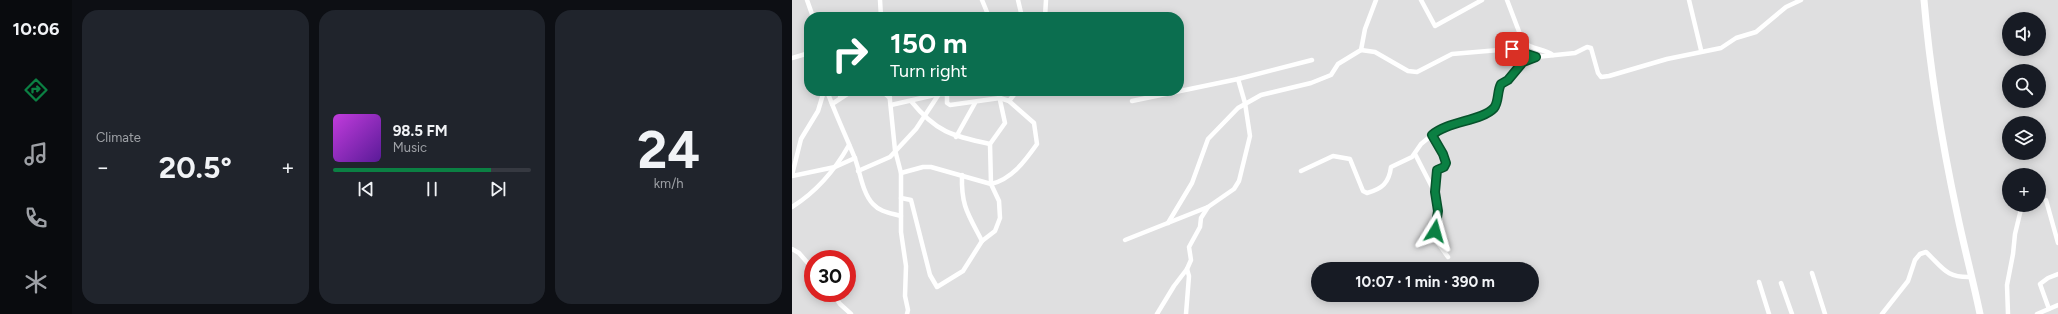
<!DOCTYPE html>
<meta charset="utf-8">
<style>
:root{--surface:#171b24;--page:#20242c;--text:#f1f3f6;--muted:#9ea1a6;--line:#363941;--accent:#0b8043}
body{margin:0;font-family:Figtree,sans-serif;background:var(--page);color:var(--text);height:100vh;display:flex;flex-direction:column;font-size:15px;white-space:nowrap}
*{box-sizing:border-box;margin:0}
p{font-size:13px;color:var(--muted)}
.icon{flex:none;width:22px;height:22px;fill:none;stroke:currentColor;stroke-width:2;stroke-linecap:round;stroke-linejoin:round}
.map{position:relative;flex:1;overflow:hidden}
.panel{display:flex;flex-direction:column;gap:10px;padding:10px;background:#0d0f14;width:720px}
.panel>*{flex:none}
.banner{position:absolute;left:12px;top:12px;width:380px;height:84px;border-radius:16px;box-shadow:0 2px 10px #0003;background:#0b6e4f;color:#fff;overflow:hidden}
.buttons{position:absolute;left:1210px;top:12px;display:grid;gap:8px}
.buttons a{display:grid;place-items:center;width:44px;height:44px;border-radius:50%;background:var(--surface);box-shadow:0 2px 10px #0003;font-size:20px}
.speed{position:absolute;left:12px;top:250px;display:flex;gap:8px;font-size:20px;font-weight:700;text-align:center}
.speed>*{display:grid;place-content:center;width:52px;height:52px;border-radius:50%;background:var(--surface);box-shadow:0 2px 10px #0003;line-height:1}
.speed .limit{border:6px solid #d22;background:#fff;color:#111}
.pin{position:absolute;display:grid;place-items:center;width:34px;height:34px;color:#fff;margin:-17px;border-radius:8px;box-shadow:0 2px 6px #0006}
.me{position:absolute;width:44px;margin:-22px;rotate:8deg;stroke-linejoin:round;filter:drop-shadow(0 0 3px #0008)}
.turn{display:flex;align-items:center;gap:14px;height:84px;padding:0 20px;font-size:18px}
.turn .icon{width:52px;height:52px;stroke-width:2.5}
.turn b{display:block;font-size:28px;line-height:34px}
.big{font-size:30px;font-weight:700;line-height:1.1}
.panel .widget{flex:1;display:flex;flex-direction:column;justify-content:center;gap:6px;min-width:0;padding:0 14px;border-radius:16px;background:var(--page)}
.panel .dial{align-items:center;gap:0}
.dial b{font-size:52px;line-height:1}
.song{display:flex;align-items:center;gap:12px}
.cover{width:48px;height:48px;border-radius:6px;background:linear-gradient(135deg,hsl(290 70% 55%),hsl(270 70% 35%))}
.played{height:4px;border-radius:2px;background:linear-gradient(90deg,var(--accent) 80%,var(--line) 80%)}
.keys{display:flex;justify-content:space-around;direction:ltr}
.heat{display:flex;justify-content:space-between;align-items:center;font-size:22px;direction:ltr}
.panel .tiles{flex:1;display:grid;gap:10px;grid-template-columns:repeat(3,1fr)}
.trip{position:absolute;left:519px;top:262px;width:228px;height:40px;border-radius:20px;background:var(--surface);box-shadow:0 2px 10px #0003;font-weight:700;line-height:40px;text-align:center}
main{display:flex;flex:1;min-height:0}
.menu{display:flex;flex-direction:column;width:72px;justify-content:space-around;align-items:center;background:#090b0e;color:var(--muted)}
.menu .icon{width:28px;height:28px}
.menu .on{color:var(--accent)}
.menu b{font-size:18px;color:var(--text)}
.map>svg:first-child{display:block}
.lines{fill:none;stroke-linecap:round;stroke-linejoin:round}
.street{stroke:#fff;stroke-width:4.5}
.primary{stroke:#fff;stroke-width:7}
.route-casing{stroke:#07532c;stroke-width:10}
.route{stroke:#0b8043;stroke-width:7}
</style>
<main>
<nav class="menu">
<b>10:06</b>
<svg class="icon on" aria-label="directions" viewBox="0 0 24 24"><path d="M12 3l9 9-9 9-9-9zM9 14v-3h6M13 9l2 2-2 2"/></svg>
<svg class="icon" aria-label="music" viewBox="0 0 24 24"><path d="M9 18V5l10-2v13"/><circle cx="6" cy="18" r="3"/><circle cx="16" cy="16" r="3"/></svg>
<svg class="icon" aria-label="phone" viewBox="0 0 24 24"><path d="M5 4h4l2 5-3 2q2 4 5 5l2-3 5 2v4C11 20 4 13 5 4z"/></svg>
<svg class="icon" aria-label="climate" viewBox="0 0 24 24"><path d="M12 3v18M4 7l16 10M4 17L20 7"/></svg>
</nav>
<section class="panel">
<div class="tiles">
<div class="widget"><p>Climate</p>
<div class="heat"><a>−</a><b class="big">20.5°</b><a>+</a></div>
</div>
<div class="widget">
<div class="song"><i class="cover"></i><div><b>98.5 FM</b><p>Music</p></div></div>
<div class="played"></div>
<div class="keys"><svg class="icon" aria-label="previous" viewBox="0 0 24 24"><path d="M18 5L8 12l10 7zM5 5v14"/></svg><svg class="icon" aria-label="pause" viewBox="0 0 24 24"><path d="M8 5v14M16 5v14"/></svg><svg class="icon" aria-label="next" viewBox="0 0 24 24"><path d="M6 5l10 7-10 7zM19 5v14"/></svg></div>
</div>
<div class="widget dial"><b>24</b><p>km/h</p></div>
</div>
</section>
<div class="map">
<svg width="1266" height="314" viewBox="0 0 1266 314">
<rect width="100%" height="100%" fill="#dfdfe0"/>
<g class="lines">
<!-- street -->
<g class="street">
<path d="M15,0L21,17"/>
<path d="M88,0L89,17"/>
<path d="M190,0L197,17"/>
<path d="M226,0L230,17"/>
<path d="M629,0L643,26L690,0"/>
<path d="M715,0L731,42C739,49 752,49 761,55"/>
<path d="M897,0L909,50"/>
<path d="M253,17L254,0"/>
<path d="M569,50L583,52L616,71L625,72L660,54L719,49L744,57"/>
<path d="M0,58L17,53"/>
<path d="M35,91C43,113 53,134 62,156C68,170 70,193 81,204C88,212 99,213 109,216"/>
<path d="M90,91L98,98"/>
<path d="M97,91L103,150L109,173V232L114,266L113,296L116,310L115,314"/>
<path d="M48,98L49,91"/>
<path d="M119,101C144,132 160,136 198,144"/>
<path d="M217,101L225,91"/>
<path d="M340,101L446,79L520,60"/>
<path d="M40,104L60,91"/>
<path d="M99,105L147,94H155V103L158,105L208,98L217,101L242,123L245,144C233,161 220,179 199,184L139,167H131L109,173"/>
<path d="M640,135L651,154L654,163L652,167L645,170L643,192L646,211L643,231L646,243L656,257"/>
<path d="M164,137L183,103"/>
<path d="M623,154L642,191"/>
<path d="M66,171L98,157L124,129L147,94"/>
<path d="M509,171L541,156L558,159L571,191L575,193C590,189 597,183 599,167L620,157L629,144L646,130L697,113L704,107L709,84L716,80L731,62L744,57L783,53L795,47L799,48L806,73L809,77L817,76L875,59L929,48L944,38L964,32L994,7L1009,0"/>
<path d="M0,175L9,139L26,111L32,91"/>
<path d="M170,175C169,206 176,214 190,241"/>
<path d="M0,176L43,167L63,158"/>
<path d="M109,198L119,200L138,275L145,287L171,271L190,241L203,231L208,218L207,201L199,184L198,144L213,123L206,91"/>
<path d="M1254,200L1266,243"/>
<path d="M0,207C24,192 43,170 57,145"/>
<path d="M376,223L400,183L416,139L446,108L469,95L519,83L539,75L546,64L569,50L573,29L584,0"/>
<path d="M333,240L416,207"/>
<path d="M0,249L7,253L21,269"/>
<path d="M1020,273L1033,314"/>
<path d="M967,282L977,314"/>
<path d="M989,283L1000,314"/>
<path d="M40,293L48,304L59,314"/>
<path d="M1257,309L1248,284L1256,278L1266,274"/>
<path d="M365,314L382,286L395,269L399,260L397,247L408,227L409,218L416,207L442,189L447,181L458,136L453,103L446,79"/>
<path d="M394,314L397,276L395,269"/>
<path d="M1090,314L1116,281L1123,260L1128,254L1134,252C1151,268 1154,278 1179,277"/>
<path d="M1216,314L1215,285L1221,254L1223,234L1230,205"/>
<path d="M1245,314L1266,305"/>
</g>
<!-- primary -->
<path class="primary" d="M1132,0C1138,71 1150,143 1165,213C1172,247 1181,280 1188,314"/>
</g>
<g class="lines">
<!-- route casing -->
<g class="route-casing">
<path id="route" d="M643,231L646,211L643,192L645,170L652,167L654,163L651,154L640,135C656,121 690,121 702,108C707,102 705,91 709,84L716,80L731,62L744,57L720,49"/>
</g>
<!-- route -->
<use href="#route" class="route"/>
</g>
</svg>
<div class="buttons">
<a><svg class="icon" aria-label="sound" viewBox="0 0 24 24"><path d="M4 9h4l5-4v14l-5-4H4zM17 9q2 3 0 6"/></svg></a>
<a><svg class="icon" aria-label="search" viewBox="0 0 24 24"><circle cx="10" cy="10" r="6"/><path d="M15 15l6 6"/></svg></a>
<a><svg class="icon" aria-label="layers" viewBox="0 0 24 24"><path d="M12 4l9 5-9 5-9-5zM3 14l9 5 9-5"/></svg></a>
<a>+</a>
</div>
<div class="speed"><div class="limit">30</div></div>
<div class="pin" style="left:720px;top:49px;background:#d93025"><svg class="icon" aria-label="arrive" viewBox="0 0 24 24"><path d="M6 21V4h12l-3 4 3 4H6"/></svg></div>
<svg class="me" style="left:643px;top:231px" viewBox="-20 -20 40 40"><path d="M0-17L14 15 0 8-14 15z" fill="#0b8043" stroke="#fff" stroke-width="4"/></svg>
<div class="trip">10:07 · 1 min · 390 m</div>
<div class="banner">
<div class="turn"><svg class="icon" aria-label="right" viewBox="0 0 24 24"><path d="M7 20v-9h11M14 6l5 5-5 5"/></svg><div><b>150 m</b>Turn right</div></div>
</div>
</div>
</main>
